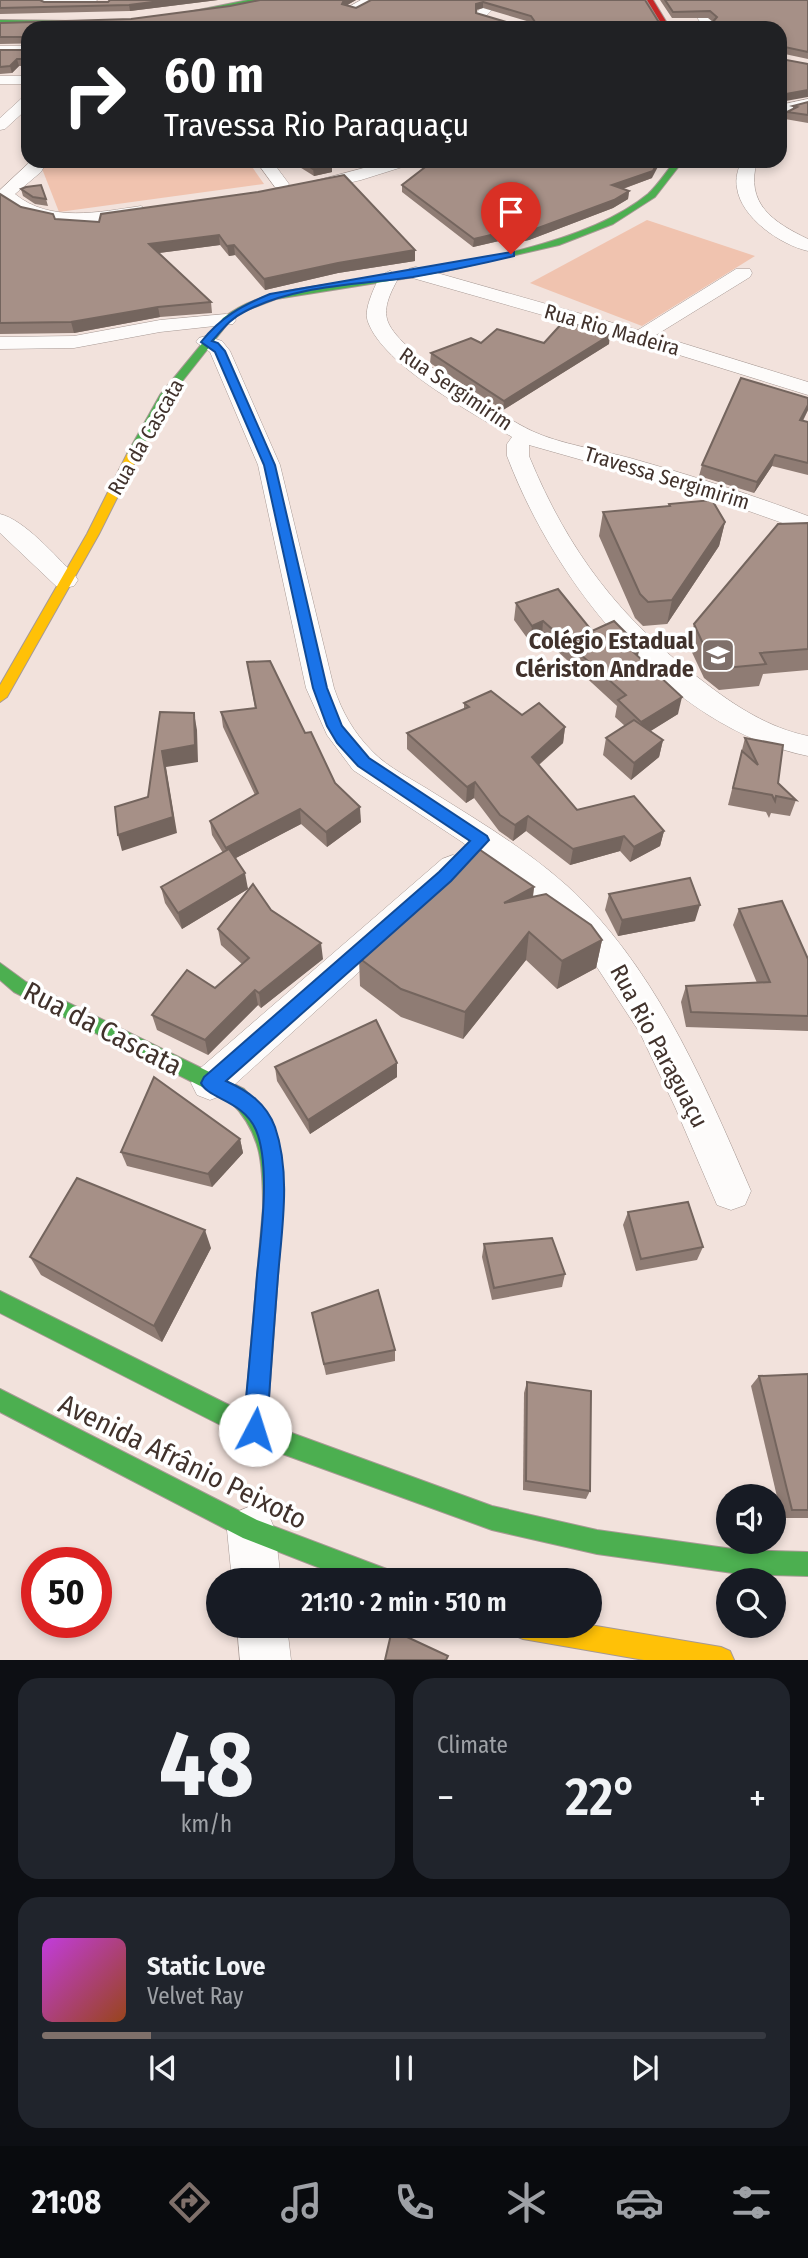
<!DOCTYPE html>
<meta charset="utf-8">
<style>
:root{--surface:#171b24;--page:#20242c;--text:#f1f3f6;--muted:#9ea1a6;--line:#363941;--accent:#7f706a}
body{margin:0;font-family:"Fira Sans Condensed",sans-serif;background:var(--page);color:var(--text);height:100vh;display:flex;flex-direction:column;font-size:26px;white-space:nowrap}
*{box-sizing:border-box;margin:0}
p{font-size:23px;color:var(--muted)}
.icon{flex:none;width:38px;height:38px;fill:none;stroke:currentColor;stroke-width:2;stroke-linecap:round;stroke-linejoin:round}
.map{position:relative;height:1660px;overflow:hidden}
.details{display:flex;flex-direction:column;gap:18px;padding:18px;background:#0d0f14;flex:1}
.details>*{flex:none}
.top-card{position:absolute;left:21px;top:21px;width:766px;height:147px;border-radius:21px;box-shadow:0 4px 10px #0003;background:#202124;color:#fff;overflow:hidden}
.tools{position:absolute;left:716px;top:1484px;display:grid;gap:14px}
.tools a{display:grid;place-items:center;width:70px;height:70px;border-radius:50%;background:var(--surface);box-shadow:0 4px 10px #0003;font-size:35px}
.speed{position:absolute;left:21px;top:1547px;display:flex;gap:14px;font-size:35px;font-weight:700;text-align:center}
.speed>*{display:grid;place-content:center;width:91px;height:91px;border-radius:50%;background:var(--surface);box-shadow:0 4px 10px #0003;line-height:1}
.speed .limit{border:10px solid #d22;background:#fff;color:#111}
.pin{position:absolute;display:grid;place-items:center;width:60px;height:60px;color:#fff;margin:-72px -30px;border-radius:50% 50% 50% 0;rotate:-45deg;box-shadow:0 0 7px #0007}
.pin .icon{rotate:45deg}
.me{position:absolute;width:77px;margin:-38px;rotate:5deg;stroke-linejoin:round;filter:drop-shadow(0 0 5px #0008)}
.turn{display:flex;align-items:center;gap:24px;height:147px;padding:0 28px;font-size:32px}
.turn .icon{width:91px;height:91px;stroke-width:2.5}
.turn b{display:block;font-size:49px;line-height:60px}
.big{font-size:52px;font-weight:600;line-height:1.1}
.details .card{flex:1;display:flex;flex-direction:column;justify-content:center;gap:10px;min-width:0;padding:0 24px;border-radius:21px;background:var(--page)}
.details .dial{align-items:center;gap:0}
.dial b{font-size:91px;line-height:1}
.song{display:flex;align-items:center;gap:21px}
.cover{width:84px;height:84px;border-radius:10px;background:linear-gradient(135deg,hsl(290 70% 55%),hsl(20 70% 35%))}
.played{height:7px;border-radius:4px;background:linear-gradient(90deg,var(--accent) 15%,var(--line) 15%)}
.keys{display:flex;justify-content:space-around;direction:ltr}
.heat{display:flex;justify-content:space-between;align-items:center;font-size:38px;direction:ltr}
.details .tiles{flex:1;display:grid;gap:18px;grid-template-columns:1fr 1fr}
.card:last-child{grid-column:span 2}
.trip{position:absolute;left:206px;top:1568px;width:396px;height:70px;border-radius:35px;background:var(--surface);box-shadow:0 4px 10px #0003;font-weight:600;line-height:70px;text-align:center}
.tabs{display:flex;height:112px;justify-content:space-around;align-items:center;background:#090b0e;color:var(--muted)}
.tabs .icon{width:49px;height:49px}
.tabs .on{color:var(--accent)}
.tabs b{font-size:32px;color:var(--text)}
.map>svg:first-child{display:block}
.green{fill:#f0c3af}
.lines{fill:none;stroke-linecap:round;stroke-linejoin:round}
.street-casing{stroke:#a79994;stroke-width:1}
.fast-casing{stroke:#a79994;stroke-width:2}
.slow-casing{stroke:#a79994;stroke-width:2}
.jam-casing{stroke:#a79994;stroke-width:2}
.street{fill:#fdfbfa;fill-rule:evenodd}
.fast{fill:#4caf50;fill-rule:evenodd}
.slow{fill:#ffc107;fill-rule:evenodd}
.jam{fill:#c62828;fill-rule:evenodd}
.wall{fill:#8f7c74;fill-rule:evenodd}
.shaded-wall{fill:#74655e}
.building{fill:#a69087;stroke:#74655e;stroke-width:2;fill-rule:evenodd}
.route{fill:#1a73e8;stroke:#114b97;stroke-width:2}
.labels{text-anchor:middle;stroke-width:7;stroke-linejoin:round;paint-order:stroke}
.far-street-label{font-size:21px;fill:#41322c;stroke:#fff}
.poi-label{font-size:24px;font-weight:bold;fill:#41322c;stroke:#fff;text-anchor:end}
.street-label{font-size:24px;fill:#41322c;stroke:#fff}
.near-street-label{font-size:28px;fill:#41322c;stroke:#fff}
</style>
<div class="map">
<svg width="808" height="1660" viewBox="0 0 808 1660">
<rect width="100%" height="100%" fill="#f2e2dc"/>
<!-- green -->
<g class="green">
<path d="M39,161H248L264,184L59,212Z"/>
<path d="M647,220L755,256L642,326L530,283Z"/>
</g>
<g class="lines">
<!-- street casing -->
<g class="street-casing">
<g id="street">
<path d="M30,0H96L100,3L94,7L36,4Z"/>
<path d="M361,0H377L355,12L345,9Z"/>
<path d="M489,0H502L474,28H461Z"/>
<path d="M706,0H718L711,9L710,18L718,28H705L698,19L699,9Z"/>
<rect x="0" y="46" width="28" height="8"/>
<rect x="0" y="76" width="28" height="8"/>
<path d="M28,96V108L5,129L0,130V118L23,97Z"/>
<path d="M808,99V107L780,113V105Z"/>
<path d="M31,161H47L41,172L15,194C50,223 99,212 141,206L149,211C143,218 129,218 119,219C77,225 34,228 0,199V190Z"/>
<path d="M256,161H272L289,184L287,187H275Z"/>
<path d="M390,161H414L412,164L361,180L306,193L298,188L300,185Z"/>
<path d="M741,161H757C745,204 773,222 808,239V251C781,245 741,218 737,188C735,178 738,170 741,161Z"/>
<path d="M416,267L638,330L736,269H750L752,273L750,277L656,335L808,382V395L634,341L409,277L407,273L409,269Z"/>
<path d="M390,271L399,277C392,290 382,307 388,322C400,353 501,416 532,431C560,444 600,450 630,458C690,475 750,494 808,516V532L695,492L529,445V456C568,551 621,621 704,682C735,706 769,728 808,736V756C668,728 555,583 507,456V444L512,437C473,413 384,366 368,322C365,314 368,304 371,296C375,286 379,274 390,271Z"/>
<path d="M226,314L233,316L236,320L233,324L160,332L74,348L0,349V337L74,336L160,320Z"/>
<path d="M206,336L222,341L230,351L280,465L334,688C342,712 354,733 372,751C388,768 414,780 434,793C485,825 541,858 584,902C662,983 707,1089 751,1191L745,1205L731,1210L717,1205L675,1107L640,1033L589,955L559,920L524,888L462,842L353,770L327,735L306,688L258,465L210,352L196,342L199,338Z"/>
<path d="M0,514C25,520 55,556 74,574L78,580L74,586L65,588L56,586L0,533Z"/>
<path d="M453,855L464,859L469,868L464,877L223,1095L210,1100L197,1095L191,1083L197,1071L442,859Z"/>
<path d="M251,1506L268,1513L275,1530L281,1580H232L227,1530L234,1513Z"/>
<path d="M237,1626H287L291,1660H240Z"/>
</g>
</g>
<!-- fast casing -->
<g class="fast-casing">
<g id="fast">
<path d="M248,0H261L177,17L174,15Z"/>
<path d="M0,20L72,21L75,23L0,24Z"/>
<path d="M675,161H683L655,197L613,224L559,245L433,274L276,299L242,312L229,322L169,398L137,456L127,454L160,395L223,318C257,291 302,289 344,282C432,268 579,251 648,194C658,185 666,172 675,161Z"/>
<path d="M0,963L26,982L244,1089C279,1124 283,1161 283,1208L267,1424L492,1506L597,1530L740,1550L808,1552V1576L740,1574L597,1554L492,1530L266,1448L0,1313V1291L245,1413L263,1208C263,1165 262,1133 230,1101L14,992L0,980Z"/>
<path d="M0,1389L257,1520L392,1571L395,1580H351L243,1538L0,1412Z"/>
</g>
</g>
<!-- slow casing -->
<g class="slow-casing">
<g id="slow">
<path d="M133,451L139,454L99,534L7,697L0,702V685L87,534L127,454Z"/>
<path d="M590,1625L721,1647L730,1651L734,1660H644L523,1639L514,1635L510,1626Z"/>
</g>
</g>
<!-- jam casing -->
<g class="jam-casing">
<path id="jam" d="M647,0H653L670,28H664Z"/>
</g>
<!-- street -->
<use href="#street" class="street"/>
<!-- fast -->
<use href="#fast" class="fast"/>
<!-- slow -->
<use href="#slow" class="slow"/>
<!-- jam -->
<use href="#jam" class="jam"/>
</g>
<!-- wall -->
<g class="wall">
<path d="M0,0L44,2H108L110,0H218L130,11L0,14Z"/>
<path d="M260,0H356L347,5L356,8L371,0H645L660,24L712,23L713,22L708,18H672L660,0H808V59L780,53V28L0,44V23L131,19L230,6ZM483,8L530,22L513,24L476,13V10Z"/>
<path d="M28,48V66H19L12,73L0,74V50H27Z"/>
<path d="M808,102V123L785,119L787,112L793,109V106Z"/>
<path d="M290,161H329L332,172L314,176Z"/>
<path d="M652,178L623,189L629,191L628,199L613,208L529,240L505,245L499,241L473,247L402,192V185Z"/>
<path d="M21,189L46,199L48,206L35,204L23,196Z"/>
<path d="M0,194L21,207L55,219L99,222L101,214L415,261L338,273L265,290L235,255L229,256L220,245L159,253L211,302L212,313L160,317L74,333L0,334Z"/>
<path d="M481,343H544L609,344L503,410L430,363L431,353Z"/>
<path d="M808,410L803,421L808,422V475L772,466L754,493L699,476L702,465Z"/>
<path d="M669,504L725,522L719,546L667,624L643,626L635,618L599,536L603,512L669,506Z"/>
<path d="M808,523V670L763,674L759,686L719,690L704,678L689,646L694,624Z"/>
<path d="M516,603L638,657L678,714L650,731L663,740L659,757L631,780L603,755L606,738L625,726L615,717L617,706L542,637L530,642L514,620Z"/>
<path d="M247,662L305,733L335,783L361,822L327,847L301,824L236,858L248,889L182,929L165,903L161,887L223,853L212,835L210,821L255,795L223,727L221,712L255,708Z"/>
<path d="M464,703L522,715L565,727L563,743L539,765L577,810L664,831L660,846L630,862L620,851L570,865L526,831L513,841L499,831L474,798L466,803L407,749V733L464,709Z"/>
<path d="M745,738L778,783L796,800L790,816L771,813L769,818L766,812L728,805Z"/>
<path d="M534,887L533,897L602,940L596,968L557,989L526,960L463,1039L401,1017L360,986L359,958Z"/>
<path d="M609,894L695,921L618,936L605,910Z"/>
<path d="M739,909L808,959V1031L686,1027L681,1002L686,986L757,983L733,925Z"/>
<path d="M271,910L323,959L261,1008L258,1005L208,1055L157,1030L152,1015L215,988L242,964L221,945L218,929Z"/>
<path d="M397,1063V1077L310,1134L277,1081L275,1067Z"/>
<path d="M240,1139L243,1153L212,1187L127,1166L121,1152Z"/>
<path d="M628,1212L703,1247L697,1260L636,1271L623,1225Z"/>
<path d="M484,1244L565,1274L562,1287L492,1300L482,1257Z"/>
<path d="M211,1248L162,1342L41,1275L30,1257Z"/>
<path d="M312,1313L395,1350V1361L326,1375Z"/>
<path d="M808,1374V1518H782L751,1386L759,1376Z"/>
<path d="M527,1382L590,1491L586,1499L523,1490L524,1393Z"/>
</g>
<!-- shaded-wall -->
<g class="shaded-wall">
<path d="M168,0H218L130,11L129,5Z"/>
<path d="M344,0H356L344,7L342,4Z"/>
<path d="M483,2V8L476,10V4Z"/>
<path d="M17,59L19,66L12,73L10,66Z"/>
<path d="M808,90V97L780,102L781,95Z"/>
<path d="M658,161H661L652,178L611,193L612,185Z"/>
<path d="M332,164V172L314,176L313,169Z"/>
<path d="M629,191L628,199L613,208L529,240L505,245L506,237Z"/>
<path d="M499,233V241L473,247L474,239Z"/>
<path d="M219,235L220,245L151,254L149,244Z"/>
<path d="M234,245L235,255L229,256L227,246Z"/>
<path d="M415,250V261L338,273L265,290L264,279L338,263Z"/>
<path d="M158,307L160,317L74,333L71,322Z"/>
<path d="M610,335L609,344L503,410L504,401Z"/>
<path d="M808,405V410L797,431L800,420Z"/>
<path d="M775,455L772,466L754,493L757,482Z"/>
<path d="M725,522L719,546L667,624L672,600Z"/>
<path d="M543,621L542,637L530,642L532,626Z"/>
<path d="M640,647L636,664L631,650Z"/>
<path d="M682,697L678,714L638,739L641,722Z"/>
<path d="M194,713L197,730L198,762L166,767L177,833L122,851L118,835L173,817L162,751Z"/>
<path d="M565,727L563,743L530,772L532,757Z"/>
<path d="M663,740L659,757L631,780L634,763Z"/>
<path d="M475,782L474,798L466,803L467,787Z"/>
<path d="M360,807L361,822L327,847L326,832Z"/>
<path d="M300,809L301,824L228,862L226,848Z"/>
<path d="M528,816L526,831L513,841L515,825Z"/>
<path d="M664,831L660,846L630,862L634,847Z"/>
<path d="M624,836L620,851L570,865L573,849Z"/>
<path d="M245,873L248,889L182,929L178,913Z"/>
<path d="M534,887L530,916L504,903Z"/>
<path d="M700,905L695,921L618,936L622,920Z"/>
<path d="M529,932L526,960L463,1039L465,1012Z"/>
<path d="M602,940L596,968L557,989L562,961Z"/>
<path d="M321,943L323,959L261,1008L259,993Z"/>
<path d="M255,990L258,1005L208,1055L205,1040Z"/>
<path d="M397,1063V1077L310,1134L308,1120Z"/>
<path d="M240,1139L243,1153L212,1187L208,1174Z"/>
<path d="M205,1230L211,1248L162,1342L154,1326Z"/>
</g>
<!-- building -->
<g class="building">
<path d="M0,0H40L44,2H108L110,0H168L129,5L0,8Z"/>
<path d="M260,0H344L342,4L356,8L371,0H645L660,24L712,23L717,17L710,11L673,12L665,0H808V52L780,46V28H28V42L27,37H0V23L131,19L230,6ZM483,2L531,16L535,22L513,24L476,13V4Z"/>
<path d="M28,48V59H17L10,66L0,67V50H27Z"/>
<path d="M780,55L781,59L808,64V90L781,95L780,97Z"/>
<path d="M808,102V115L787,112L797,107L793,106Z"/>
<path d="M301,161H329L332,164L313,169Z"/>
<path d="M433,161H658L653,171L612,185L629,191L614,200L530,231L506,237L499,233L474,239L402,185Z"/>
<path d="M344,175L415,250L338,263L264,279L234,245L227,246L219,235L149,244L211,302L158,307L71,322L0,323V194L21,207L53,214L55,219L99,222L101,214L258,192Z"/>
<path d="M41,185L46,199L33,197L21,189L26,187Z"/>
<path d="M564,321L610,335L504,401L431,353L471,338L481,343L497,329L544,343Z"/>
<path d="M741,378L808,398V405L800,420L808,422V463L775,455L757,482L702,465Z"/>
<path d="M712,500L725,522L672,600L648,602L640,594L603,512L670,506L669,504Z"/>
<path d="M808,523V649L760,653L766,664L725,668L709,657L694,624L778,524Z"/>
<path d="M558,589L592,631L614,621L640,647L631,650L682,697L641,722L618,700L626,695L543,621L532,626L516,603Z"/>
<path d="M270,661L305,733L311,732L335,783L360,807L326,832L300,809L226,848L210,821L258,793L221,712L256,708L247,662Z"/>
<path d="M491,691L522,715L539,703L565,727L532,757L577,810L634,796L664,831L634,847L624,836L573,849L528,816L515,825L500,815L475,782L467,787L407,733L469,707L464,703Z"/>
<path d="M160,712L194,713L195,745L162,751L173,817L118,835L115,807L148,797Z"/>
<path d="M634,720L663,740L634,763L606,738Z"/>
<path d="M745,738L783,745L778,783L796,800L776,796L775,801L772,795L733,788L742,751L758,765Z"/>
<path d="M473,845L534,887L504,903L546,894L591,925L602,940L562,961L529,932L465,1012L401,989L359,958Z"/>
<path d="M229,849L245,873L178,913L161,887Z"/>
<path d="M690,878L700,905L622,920L609,894Z"/>
<path d="M253,884L271,910L321,943L259,993L255,990L205,1040L152,1015L187,970L215,988L249,958L218,929Z"/>
<path d="M782,901L808,959V1016L691,1012L686,986L770,982L739,909Z"/>
<path d="M376,1020L397,1063L308,1120L275,1067Z"/>
<path d="M154,1077L240,1139L208,1174L121,1152Z"/>
<path d="M77,1178L205,1230L154,1326L30,1257Z"/>
<path d="M688,1202L703,1247L641,1259L628,1212Z"/>
<path d="M552,1238L565,1274L494,1288L484,1244Z"/>
<path d="M378,1290L395,1350L324,1364L312,1313Z"/>
<path d="M808,1374V1510H792L759,1376Z"/>
<path d="M527,1382L591,1391L590,1491L526,1481Z"/>
<path d="M392,1630L448,1656L446,1660H385Z"/>
</g>
<!-- route -->
<path class="route" d="M511,252H514V256C481,264 447,271 413,277C358,285 294,285 244,312C231,318 222,330 212,341L218,343L225,351L275,465L327,688L342,726L369,758L487,836L489,840L451,881L226,1081C248,1091 266,1103 275,1127C291,1173 282,1228 278,1276C274,1327 270,1379 267,1430L263,1438L255,1442L247,1438L243,1430C248,1378 253,1326 257,1275C261,1236 271,1166 256,1130C243,1100 208,1099 201,1083L204,1077L439,872L470,841L358,766L337,743L327,726L313,688L264,465L215,352L201,342C221,317 241,306 270,294Z"/>
<!-- icons -->
<defs>
<g id="school-square" transform="scale(1.75)"><rect x="-9" y="-9" width="18" height="18" rx="4" fill="#7f706a" stroke="#fff"/><path d="M0-5L7-2L0 1L-7-2ZM-4 1L0 2.5L4 1V4Q0 6-4 4Z" fill="#fff"/></g>
</defs>
<g fill-rule="evenodd">
<use href="#school-square" x="718" y="655"/>
</g>
<g class="labels">
<!-- far-street labels -->
<g class="far-street-label">
<text transform="translate(612 330) rotate(16)" y="7">Rua Rio Madeira</text>
<text transform="translate(456 389) rotate(34)" y="7">Rua Sergimirim</text>
<text transform="translate(146 437) rotate(-60)" y="7">Rua da Cascata</text>
<text transform="translate(667 478) rotate(17)" y="7">Travessa Sergimirim</text>
</g>
<!-- poi labels -->
<g class="poi-label">
<text x="694" y="649">Colégio Estadual<tspan x="694" dy="28">Clériston Andrade</tspan></text>
</g>
<!-- street labels -->
<g class="street-label">
<text transform="translate(659 1046) rotate(62)" y="8">Rua Rio Paraguaçu</text>
</g>
<!-- near-street labels -->
<g class="near-street-label">
<text transform="translate(103 1028) rotate(27)" y="10">Rua da Cascata</text>
<text transform="translate(183 1461) rotate(26)" y="10">Avenida Afrânio Peixoto</text>
</g>
</g>
</svg>
<div class="tools">
<a><svg class="icon" aria-label="sound" viewBox="0 0 24 24"><path d="M4 9h4l5-4v14l-5-4H4zM17 9q2 3 0 6"/></svg></a>
<a><svg class="icon" aria-label="search" viewBox="0 0 24 24"><circle cx="10" cy="10" r="6"/><path d="M15 15l6 6"/></svg></a>
</div>
<div class="speed"><div class="limit">50</div></div>
<div class="pin" style="left:511px;top:254px;background:#d93025"><svg class="icon" aria-label="arrive" viewBox="0 0 24 24"><path d="M6 21V4h12l-3 4 3 4H6"/></svg></div>
<svg class="me" style="left:255px;top:1430px" viewBox="-20 -20 40 40"><circle r="19" fill="#fff"/><path d="M0-13L10 11 0 6-10 11z" fill="#1a73e8"/></svg>
<div class="trip">21:10 · 2 min · 510 m</div>
<div class="top-card">
<div class="turn"><svg class="icon" aria-label="right" viewBox="0 0 24 24"><path d="M7 20v-9h11M14 6l5 5-5 5"/></svg><div><b>60 m</b>Travessa Rio Paraquaçu</div></div>
</div>
</div>
<section class="details">
<div class="tiles">
<div class="card dial"><b>48</b><p>km/h</p></div>
<div class="card"><p>Climate</p>
<div class="heat"><a>−</a><b class="big">22°</b><a>+</a></div>
</div>
<div class="card">
<div class="song"><i class="cover"></i><div><b>Static Love</b><p>Velvet Ray</p></div></div>
<div class="played"></div>
<div class="keys"><svg class="icon" aria-label="previous" viewBox="0 0 24 24"><path d="M18 5L8 12l10 7zM5 5v14"/></svg><svg class="icon" aria-label="pause" viewBox="0 0 24 24"><path d="M8 5v14M16 5v14"/></svg><svg class="icon" aria-label="next" viewBox="0 0 24 24"><path d="M6 5l10 7-10 7zM19 5v14"/></svg></div>
</div>
</div>
</section>
<nav class="tabs">
<b>21:08</b>
<svg class="icon on" aria-label="directions" viewBox="0 0 24 24"><path d="M12 3l9 9-9 9-9-9zM9 14v-3h6M13 9l2 2-2 2"/></svg>
<svg class="icon" aria-label="music" viewBox="0 0 24 24"><path d="M9 18V5l10-2v13"/><circle cx="6" cy="18" r="3"/><circle cx="16" cy="16" r="3"/></svg>
<svg class="icon" aria-label="phone" viewBox="0 0 24 24"><path d="M5 4h4l2 5-3 2q2 4 5 5l2-3 5 2v4C11 20 4 13 5 4z"/></svg>
<svg class="icon" aria-label="climate" viewBox="0 0 24 24"><path d="M12 3v18M4 7l16 10M4 17L20 7"/></svg>
<svg class="icon" aria-label="car" viewBox="0 0 24 24"><path d="M5 17H2v-5l4-1 3-4h7l3 4 3 1v5h-3M9 17h6M6 11h13"/><circle cx="7" cy="17" r="2"/><circle cx="17" cy="17" r="2"/></svg>
<svg class="icon" aria-label="filters" viewBox="0 0 24 24"><path d="M4 7h16M4 17h16"/><circle cx="9" cy="7" r="2"/><circle cx="15" cy="17" r="2"/></svg>
</nav>
